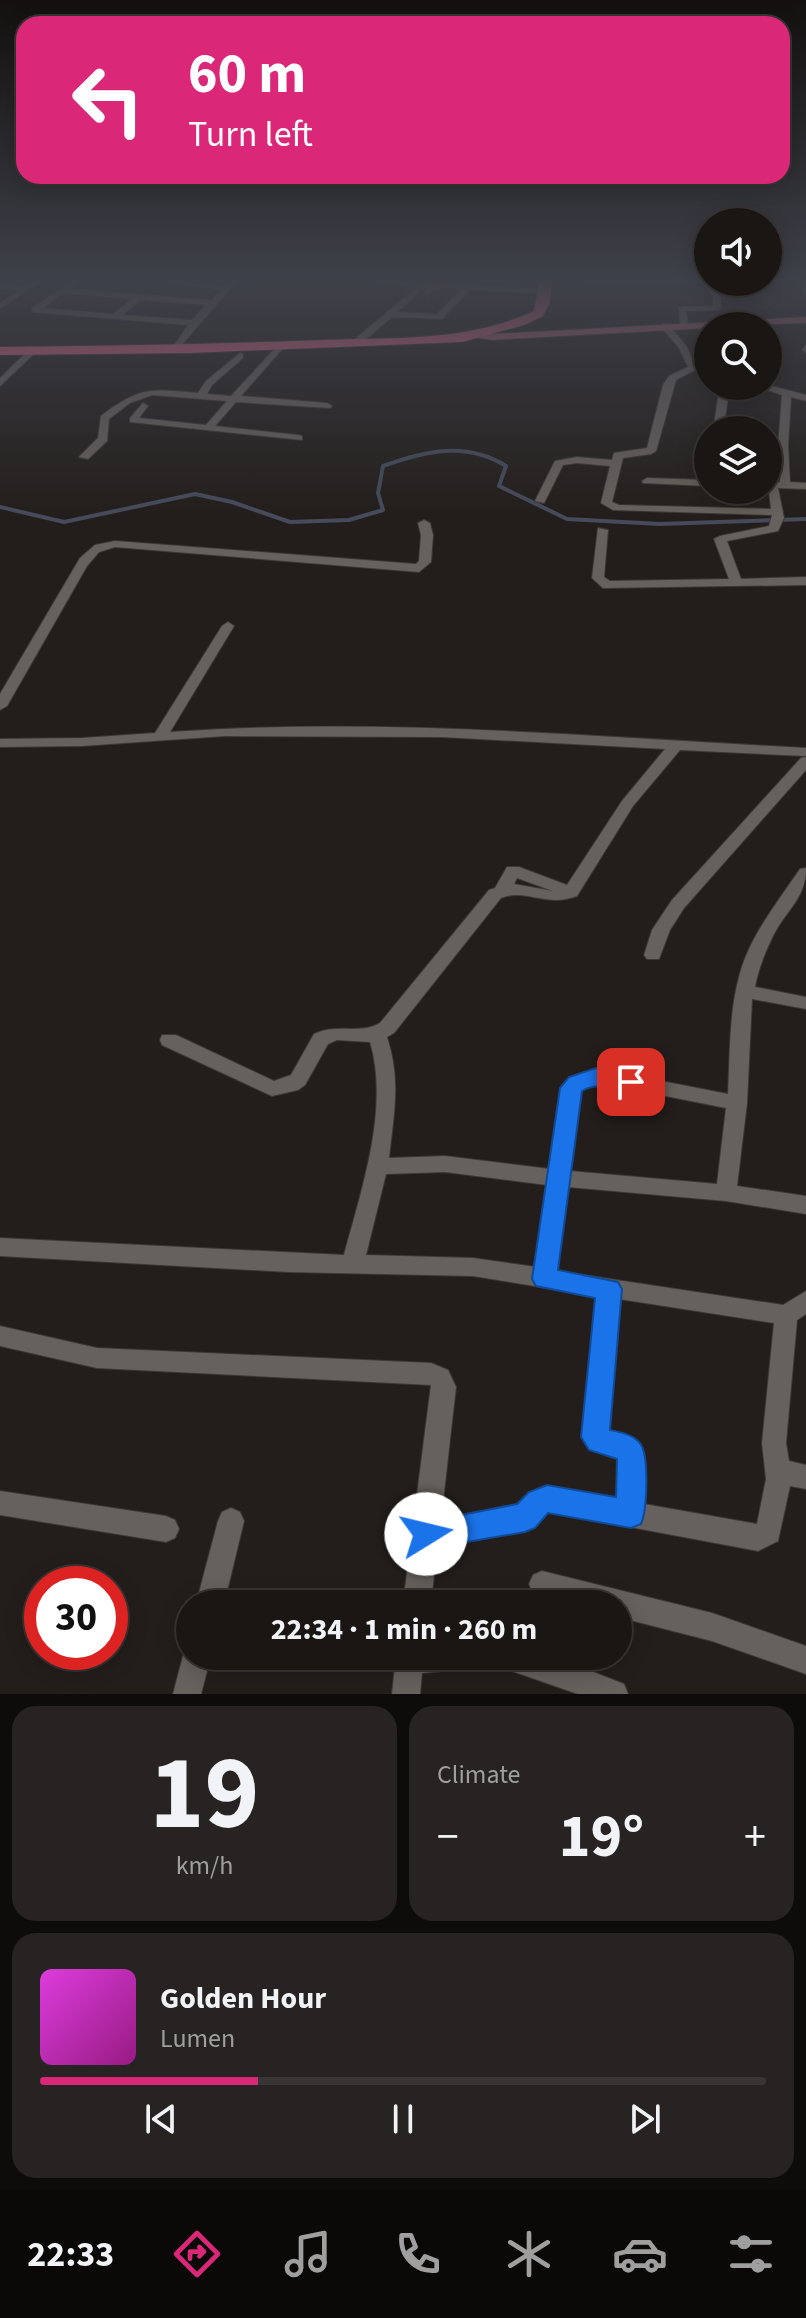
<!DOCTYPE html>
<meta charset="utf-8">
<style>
:root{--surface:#1a1614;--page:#272322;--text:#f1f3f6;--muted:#9f9fa0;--line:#383534;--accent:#db2777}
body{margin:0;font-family:"Source Sans 3",sans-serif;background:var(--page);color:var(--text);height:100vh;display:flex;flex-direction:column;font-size:30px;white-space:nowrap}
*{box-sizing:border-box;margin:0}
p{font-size:26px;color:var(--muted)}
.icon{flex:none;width:44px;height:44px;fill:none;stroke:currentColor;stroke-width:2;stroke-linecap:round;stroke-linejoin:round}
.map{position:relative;height:1694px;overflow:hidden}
.sheet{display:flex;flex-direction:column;gap:12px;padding:12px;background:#0e0c0b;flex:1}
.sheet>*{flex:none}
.hud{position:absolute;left:16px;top:16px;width:774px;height:168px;border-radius:24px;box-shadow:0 4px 20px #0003,0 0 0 2px var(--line);background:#db2777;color:#fff;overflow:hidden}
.tools{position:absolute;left:694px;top:208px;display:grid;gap:16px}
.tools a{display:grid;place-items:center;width:88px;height:88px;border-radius:50%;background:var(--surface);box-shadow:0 4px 20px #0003,0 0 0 2px var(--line);font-size:40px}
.speed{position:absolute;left:24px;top:1566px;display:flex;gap:16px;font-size:40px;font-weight:700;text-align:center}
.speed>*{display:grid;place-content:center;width:104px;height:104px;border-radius:50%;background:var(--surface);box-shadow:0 4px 20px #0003,0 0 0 2px var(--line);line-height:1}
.speed .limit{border:12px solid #d22;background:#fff;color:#111}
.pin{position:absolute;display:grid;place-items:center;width:68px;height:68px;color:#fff;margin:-34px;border-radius:16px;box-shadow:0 4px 12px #0006}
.me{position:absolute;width:88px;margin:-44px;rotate:81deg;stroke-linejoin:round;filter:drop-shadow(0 0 6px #0008)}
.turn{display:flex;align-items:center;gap:28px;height:168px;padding:0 40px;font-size:36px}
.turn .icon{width:104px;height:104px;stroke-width:2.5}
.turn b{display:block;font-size:56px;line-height:68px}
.big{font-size:60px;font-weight:700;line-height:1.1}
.sheet .card{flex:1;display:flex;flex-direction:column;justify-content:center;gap:12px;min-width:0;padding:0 28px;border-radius:24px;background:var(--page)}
.sheet .dial{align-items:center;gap:0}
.dial b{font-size:104px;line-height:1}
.song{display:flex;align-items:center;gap:24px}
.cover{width:96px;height:96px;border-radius:12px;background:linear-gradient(135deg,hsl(300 70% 55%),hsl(310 70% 35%))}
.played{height:8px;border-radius:4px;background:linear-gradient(90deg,var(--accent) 30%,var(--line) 30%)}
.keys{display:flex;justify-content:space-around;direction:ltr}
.heat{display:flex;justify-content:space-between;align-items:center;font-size:44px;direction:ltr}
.sheet .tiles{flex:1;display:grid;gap:12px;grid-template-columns:1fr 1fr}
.card:last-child{grid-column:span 2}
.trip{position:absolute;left:176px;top:1590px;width:456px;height:80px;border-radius:40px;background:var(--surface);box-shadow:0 4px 20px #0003,0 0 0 2px var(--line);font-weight:700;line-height:80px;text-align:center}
.tabs{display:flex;height:128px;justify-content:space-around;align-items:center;background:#0a0908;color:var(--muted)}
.tabs .icon{width:56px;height:56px}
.tabs .on{color:var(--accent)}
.tabs b{font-size:36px;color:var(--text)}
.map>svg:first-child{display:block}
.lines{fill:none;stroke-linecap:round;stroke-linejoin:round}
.stream{stroke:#454b5b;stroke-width:4}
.minor-casing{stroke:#3c3836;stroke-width:2}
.major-casing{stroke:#3c3836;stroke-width:2}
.highway-casing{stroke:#3c3836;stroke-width:2}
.minor{fill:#67615d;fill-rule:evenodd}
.major{fill:#b06373;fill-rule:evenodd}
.highway{fill:#e16582;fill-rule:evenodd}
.shaded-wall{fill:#402514}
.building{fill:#6c4932;stroke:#7f614d;stroke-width:2}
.route{fill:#1a73e8;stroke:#114b97;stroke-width:2}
</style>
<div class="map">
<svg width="806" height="1694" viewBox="0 0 806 1694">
<rect width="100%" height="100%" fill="#231e1b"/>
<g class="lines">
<!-- stream -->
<path class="stream" d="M0,507L64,522L195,494L232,502L290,522L349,520L383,510L378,493L383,466C425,451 466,441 506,466L499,486L567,519L660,524L806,519"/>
<!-- minor casing -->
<g class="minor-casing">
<g id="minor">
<path d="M35,280H43L0,309V303L20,290L0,288V284L26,286Z"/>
<path d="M74,280H82L70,289L211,300L221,290L150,280L225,286L230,280H238L177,350L173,347L188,325L32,312V308ZM64,293L132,299L113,314L43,308ZM141,300L206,305L192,320L122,315Z"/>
<path d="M373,280L422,283L430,280L429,283L466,285L471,282L474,285L539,289L543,291L539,293L470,290L442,319L392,317L360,344H354V340L417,287L376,283ZM426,287L462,289L437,314L397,312Z"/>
<path d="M577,280H708L721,297V308L717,310L686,311L688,325L684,327L680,325L679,307L713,306V297L704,284L581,282Z"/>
<path d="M802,280H806V294L802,292Z"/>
<path d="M662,324H668L687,347L693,362L708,369V375L695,370L676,380L656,451L651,454L623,458L612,502L619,505L771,509L768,483L780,482L778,446L782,395L756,386L768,385L806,395V401L791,397L788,446L790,482L806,483V489L778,488L784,518L778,531L727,541L741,579L806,577V585L603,588L592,578L598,528L608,530L604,577L610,581L729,579L714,539L720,536L769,526L772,515L613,510L601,503L610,466L577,463L563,465L544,503L535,501L555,461L577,457L612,460L614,453L647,448L663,385L669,376L688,367L679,348L662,328Z"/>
<path d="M280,343L283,344V348L241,396L327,403L332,406L330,408L236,402L215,426L298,435L302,436V440L130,422V418L143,403L148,406L139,418L206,425L227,401L152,395L130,403L109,419L107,441L88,459L79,457L98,438L101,416C141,386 149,389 198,393L206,381L240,353L243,354V358L212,385L207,394L231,396Z"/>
<path d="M806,345V353L802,350Z"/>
<path d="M31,348L38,350L0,386V378Z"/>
<path d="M720,386H730L723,430H713Z"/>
<path d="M647,478L708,480V486L643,483L642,481Z"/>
<path d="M424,520L430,523L433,535L431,562L419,572L115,547L99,552L87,566L7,706L0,710V694L80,558L95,545L115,541L416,564L419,561L421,535L418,523Z"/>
<path d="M228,622L234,626L170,732C381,717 595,737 806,748V756L680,750L633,806L577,896C546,908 526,888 501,898L394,1033L387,1037C401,1081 394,1112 389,1158L445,1156L550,1169L561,1088L575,1075L605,1070L728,1094C730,1055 729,1014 739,977C749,937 777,903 800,869L806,868C806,898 787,909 774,934C766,950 758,969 755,987L806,997V1009L752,999L747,1103L737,1186L806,1196V1214L726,1201L568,1187L557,1271L783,1305L806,1291V1314L797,1320L786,1443L789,1461L806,1465V1489L790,1486L778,1541L758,1551L550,1512L517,1532L437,1545L431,1604H403L431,1385L97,1368L0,1346V1326L97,1348L431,1363L448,1370L456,1387L441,1519L512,1507L547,1487L618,1500V1458C604,1454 589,1452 583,1437L597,1296L473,1276L288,1272L0,1256V1238L344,1255C361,1191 390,1108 370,1042L337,1040L328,1044L305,1085L298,1090L272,1096L162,1045L160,1040L162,1035H176L274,1081L291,1075L314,1034C337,1023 359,1035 380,1023L489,890L495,888L507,867H519L567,885L622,801L665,749L442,737L225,736L82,746L0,747V739L82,738L155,733L222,626ZM517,878L553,891L514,884ZM605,1084L726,1108L717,1184L570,1171L580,1091L589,1085ZM445,1172L547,1185L536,1267L473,1258L366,1255L386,1174ZM619,1299L774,1323L762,1443L766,1479L757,1524L644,1504L643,1452L640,1444L608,1432Z"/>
<path d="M806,757V770L684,908L670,930L659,959H647L644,955L652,930L672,900L801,758Z"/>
<path d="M0,1491L166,1516L175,1520L179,1529L175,1538L166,1542L0,1515Z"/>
<path d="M231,1508L240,1512L244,1521L224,1604H196L218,1521L222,1512Z"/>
<path d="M542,1571L712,1613L806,1646V1674L712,1641L618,1617V1604C588,1604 561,1605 533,1593L529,1584L533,1575Z"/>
<path d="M190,1645V1656H211L201,1694H173L183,1656Z"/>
<path d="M396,1656H467L463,1666L453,1670L422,1673L420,1694H392Z"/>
<path d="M493,1656H552L624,1684L628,1694H578L497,1666Z"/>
</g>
</g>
<!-- major casing -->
<g class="major-casing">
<path id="major" d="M806,317V323L708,326V328L492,340L459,335L464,332L492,334Z"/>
</g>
<!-- highway casing -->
<g class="highway-casing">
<path id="highway" d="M540,280H552L550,302L543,316L524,325L462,342L190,353L0,355V347C108,346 216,344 324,340C395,337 468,342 534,311Z"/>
</g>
<!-- minor -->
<use href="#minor" class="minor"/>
<!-- major -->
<use href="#major" class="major"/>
<!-- highway -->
<use href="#highway" class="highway"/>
</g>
<!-- shaded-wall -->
<path class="shaded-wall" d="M443,284V291L427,302V294Z"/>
<!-- building -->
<path class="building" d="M430,283L443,284L427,294H424Z"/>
<!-- sky -->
<linearGradient id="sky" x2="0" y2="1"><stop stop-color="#13100f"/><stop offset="0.54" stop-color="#3f414a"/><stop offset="1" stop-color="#3f414a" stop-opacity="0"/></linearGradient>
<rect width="806" height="517" fill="url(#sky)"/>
<!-- route -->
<path class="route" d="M596,1068L639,1077L642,1082L639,1088C619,1094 601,1079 582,1091L558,1270L618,1282L622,1289L610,1430C619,1432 632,1434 639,1442C650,1453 647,1510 641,1524L631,1528L548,1513L535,1528L525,1532L426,1549L415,1545L411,1534L415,1524L517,1504L529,1492L547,1485L616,1497L617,1459L589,1450L581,1437L595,1298L536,1286L532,1279L560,1088L569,1077Z"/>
</svg>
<div class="tools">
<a><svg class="icon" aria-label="sound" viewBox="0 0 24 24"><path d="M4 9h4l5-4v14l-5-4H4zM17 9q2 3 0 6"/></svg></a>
<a><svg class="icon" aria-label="search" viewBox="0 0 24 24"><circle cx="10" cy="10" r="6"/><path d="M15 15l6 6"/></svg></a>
<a><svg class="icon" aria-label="layers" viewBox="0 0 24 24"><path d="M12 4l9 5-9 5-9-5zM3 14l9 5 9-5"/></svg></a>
</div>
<div class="speed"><div class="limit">30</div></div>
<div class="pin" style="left:631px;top:1082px;background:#d93025"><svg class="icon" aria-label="arrive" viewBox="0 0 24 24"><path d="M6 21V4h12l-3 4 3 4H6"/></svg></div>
<svg class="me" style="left:426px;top:1534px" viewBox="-20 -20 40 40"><circle r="19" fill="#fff"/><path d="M0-13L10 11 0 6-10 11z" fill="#1a73e8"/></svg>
<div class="trip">22:34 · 1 min · 260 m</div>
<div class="hud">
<div class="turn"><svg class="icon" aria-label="left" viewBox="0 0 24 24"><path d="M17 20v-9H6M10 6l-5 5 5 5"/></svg><div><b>60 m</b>Turn left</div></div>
</div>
</div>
<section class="sheet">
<div class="tiles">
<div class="card dial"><b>19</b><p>km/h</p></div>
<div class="card"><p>Climate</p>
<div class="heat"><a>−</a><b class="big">19°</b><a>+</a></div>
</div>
<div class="card">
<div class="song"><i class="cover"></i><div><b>Golden Hour</b><p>Lumen</p></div></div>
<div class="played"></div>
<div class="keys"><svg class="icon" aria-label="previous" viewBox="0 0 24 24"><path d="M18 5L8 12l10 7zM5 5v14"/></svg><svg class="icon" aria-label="pause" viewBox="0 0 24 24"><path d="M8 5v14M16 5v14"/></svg><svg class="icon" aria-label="next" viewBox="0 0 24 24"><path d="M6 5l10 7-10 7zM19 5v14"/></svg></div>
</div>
</div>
</section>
<nav class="tabs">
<b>22:33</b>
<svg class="icon on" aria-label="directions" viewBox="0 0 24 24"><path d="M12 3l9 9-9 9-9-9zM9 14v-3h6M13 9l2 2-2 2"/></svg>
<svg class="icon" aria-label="music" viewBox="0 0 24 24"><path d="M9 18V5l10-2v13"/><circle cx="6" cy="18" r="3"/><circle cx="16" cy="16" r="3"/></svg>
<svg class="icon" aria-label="phone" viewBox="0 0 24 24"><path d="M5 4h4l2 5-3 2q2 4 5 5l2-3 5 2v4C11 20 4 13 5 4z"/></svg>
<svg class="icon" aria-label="climate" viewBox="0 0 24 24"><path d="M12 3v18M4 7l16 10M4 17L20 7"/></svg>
<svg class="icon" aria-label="car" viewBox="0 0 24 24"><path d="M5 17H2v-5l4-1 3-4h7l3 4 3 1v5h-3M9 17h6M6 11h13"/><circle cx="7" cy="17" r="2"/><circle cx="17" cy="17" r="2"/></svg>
<svg class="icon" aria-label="filters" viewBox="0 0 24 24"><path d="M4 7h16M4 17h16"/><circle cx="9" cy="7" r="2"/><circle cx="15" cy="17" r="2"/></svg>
</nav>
